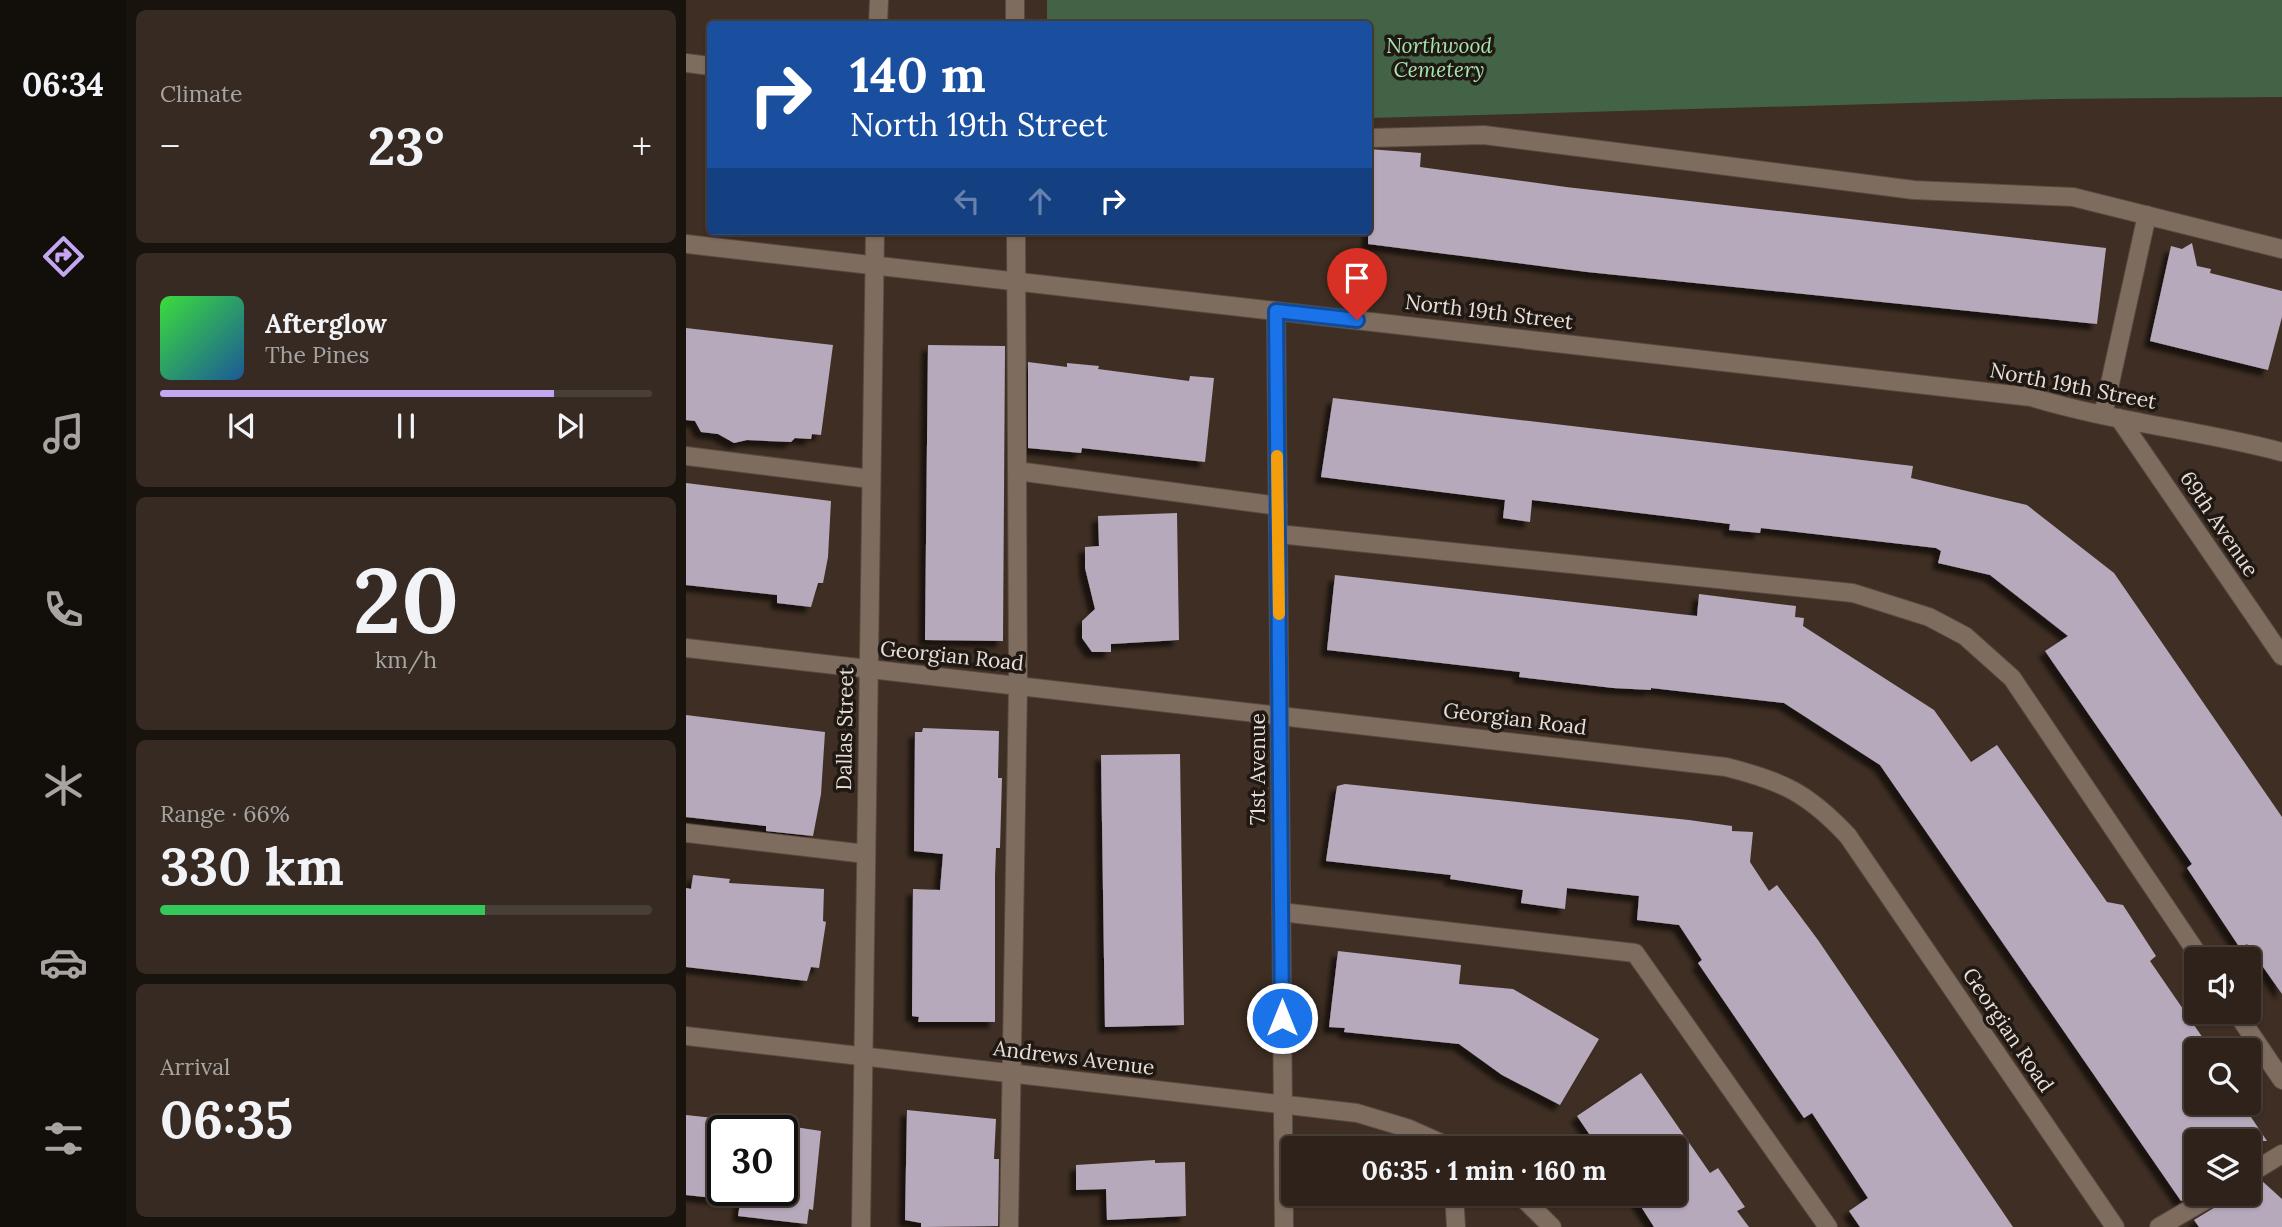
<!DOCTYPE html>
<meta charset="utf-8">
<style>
:root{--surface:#2e221a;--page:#362a23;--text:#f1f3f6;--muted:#a7a4a2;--line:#493f39;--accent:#c5a7f1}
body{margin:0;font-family:Lora,serif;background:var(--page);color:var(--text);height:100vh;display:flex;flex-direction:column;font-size:26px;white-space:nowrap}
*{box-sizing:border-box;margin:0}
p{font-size:23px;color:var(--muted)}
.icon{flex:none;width:38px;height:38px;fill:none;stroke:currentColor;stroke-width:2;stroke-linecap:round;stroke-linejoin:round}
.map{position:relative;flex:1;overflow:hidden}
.drawer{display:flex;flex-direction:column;gap:10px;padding:10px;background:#19130e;width:560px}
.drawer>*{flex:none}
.hud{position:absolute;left:21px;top:21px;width:665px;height:214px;border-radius:7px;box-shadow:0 2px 5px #0004,0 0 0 2px var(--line);background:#1a4fa0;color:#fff;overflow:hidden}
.fabs{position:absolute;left:1498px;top:947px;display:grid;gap:14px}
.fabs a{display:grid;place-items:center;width:77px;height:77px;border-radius:7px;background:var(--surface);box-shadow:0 2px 5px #0004,0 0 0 2px var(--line);font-size:35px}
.speed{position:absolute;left:21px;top:1115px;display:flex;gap:14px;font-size:35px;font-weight:700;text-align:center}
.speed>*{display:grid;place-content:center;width:91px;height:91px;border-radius:50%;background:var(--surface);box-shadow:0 2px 5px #0004,0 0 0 2px var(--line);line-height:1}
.speed .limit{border:4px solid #111;border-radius:10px;background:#fff;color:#111}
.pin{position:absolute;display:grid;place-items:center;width:60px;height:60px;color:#fff;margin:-72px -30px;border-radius:50% 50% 50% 0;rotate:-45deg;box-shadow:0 0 7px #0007}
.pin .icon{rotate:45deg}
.me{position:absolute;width:77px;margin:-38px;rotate:0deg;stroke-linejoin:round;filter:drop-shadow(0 0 5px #0008)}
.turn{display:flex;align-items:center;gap:24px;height:147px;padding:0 28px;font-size:32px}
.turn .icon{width:91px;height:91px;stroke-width:2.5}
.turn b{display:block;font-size:49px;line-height:60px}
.lanes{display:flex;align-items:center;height:66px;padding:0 28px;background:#0003;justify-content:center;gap:35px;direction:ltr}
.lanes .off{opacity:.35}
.big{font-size:52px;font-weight:700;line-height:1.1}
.drawer .widget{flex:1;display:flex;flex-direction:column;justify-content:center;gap:10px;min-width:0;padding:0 24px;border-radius:10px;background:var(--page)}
.drawer .dial{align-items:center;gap:0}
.dial b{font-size:91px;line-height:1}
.song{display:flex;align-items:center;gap:21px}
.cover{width:84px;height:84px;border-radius:10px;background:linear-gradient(135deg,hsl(120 70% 55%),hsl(210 70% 35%))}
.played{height:7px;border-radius:4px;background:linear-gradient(90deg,var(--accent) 80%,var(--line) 80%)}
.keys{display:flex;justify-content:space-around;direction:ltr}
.heat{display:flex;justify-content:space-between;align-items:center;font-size:38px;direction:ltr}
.charge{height:10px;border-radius:5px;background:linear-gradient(90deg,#34c759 66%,var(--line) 0)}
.trip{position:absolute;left:595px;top:1136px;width:406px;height:70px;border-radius:7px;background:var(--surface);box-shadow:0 2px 5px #0004,0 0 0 2px var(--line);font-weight:700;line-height:70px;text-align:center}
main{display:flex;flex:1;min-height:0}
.dock{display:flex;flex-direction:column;width:126px;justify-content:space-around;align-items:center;background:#120e0a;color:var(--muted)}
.dock .icon{width:49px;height:49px}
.dock .selected{color:var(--accent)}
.dock b{font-size:32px;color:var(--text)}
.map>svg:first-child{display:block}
.green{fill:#426346}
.building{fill:#b7a9bc;filter:url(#shadow)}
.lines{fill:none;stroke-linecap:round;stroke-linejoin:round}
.minor-casing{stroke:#574a40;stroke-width:20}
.minor{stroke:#7e6c5f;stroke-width:18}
.route-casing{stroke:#114b97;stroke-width:18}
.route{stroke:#1a73e8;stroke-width:12}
.slow{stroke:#f59e0b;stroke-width:12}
.labels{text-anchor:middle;stroke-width:7;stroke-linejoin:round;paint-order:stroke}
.park-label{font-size:21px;font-style:italic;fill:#a5e4ac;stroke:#1f1813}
.street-label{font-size:21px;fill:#e8ded7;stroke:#1f1813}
</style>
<main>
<nav class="dock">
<b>06:34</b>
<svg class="icon selected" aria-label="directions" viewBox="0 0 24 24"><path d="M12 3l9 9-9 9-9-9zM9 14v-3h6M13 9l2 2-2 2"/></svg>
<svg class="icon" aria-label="music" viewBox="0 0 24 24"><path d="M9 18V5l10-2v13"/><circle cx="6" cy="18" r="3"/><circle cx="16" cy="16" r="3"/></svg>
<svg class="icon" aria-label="phone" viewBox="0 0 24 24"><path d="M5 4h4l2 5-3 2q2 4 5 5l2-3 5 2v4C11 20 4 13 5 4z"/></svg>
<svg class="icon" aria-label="climate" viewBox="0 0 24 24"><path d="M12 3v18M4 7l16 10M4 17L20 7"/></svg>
<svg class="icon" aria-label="car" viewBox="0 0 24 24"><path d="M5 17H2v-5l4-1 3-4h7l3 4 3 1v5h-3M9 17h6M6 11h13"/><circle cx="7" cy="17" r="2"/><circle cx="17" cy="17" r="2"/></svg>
<svg class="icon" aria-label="filters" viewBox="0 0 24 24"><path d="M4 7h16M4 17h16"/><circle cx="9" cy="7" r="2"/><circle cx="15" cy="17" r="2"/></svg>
</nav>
<section class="drawer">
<div class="widget"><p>Climate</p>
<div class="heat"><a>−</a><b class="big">23°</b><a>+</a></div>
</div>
<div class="widget">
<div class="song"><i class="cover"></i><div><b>Afterglow</b><p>The Pines</p></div></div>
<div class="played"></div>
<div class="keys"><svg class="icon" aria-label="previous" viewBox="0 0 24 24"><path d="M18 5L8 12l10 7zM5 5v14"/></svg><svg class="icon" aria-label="pause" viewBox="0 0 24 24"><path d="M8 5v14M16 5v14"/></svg><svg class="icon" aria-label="next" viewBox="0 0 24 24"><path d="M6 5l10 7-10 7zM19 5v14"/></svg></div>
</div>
<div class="widget dial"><b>20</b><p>km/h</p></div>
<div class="widget"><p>Range · 66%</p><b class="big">330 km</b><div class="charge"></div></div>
<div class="widget"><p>Arrival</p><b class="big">06:35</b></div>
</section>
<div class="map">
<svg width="1596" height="1227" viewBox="0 0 1596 1227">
<defs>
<filter id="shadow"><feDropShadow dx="-6" dy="6" stdDeviation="2" flood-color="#0009"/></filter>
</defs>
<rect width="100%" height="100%" fill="#3e2e23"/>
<!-- green -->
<path class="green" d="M361,0H1596V97L1368,99L683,118L682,24H361Z"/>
<!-- building -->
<g class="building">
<path d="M682,149L735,153L734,167L880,187L1420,248L1411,324L901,272L682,244Z"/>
<path d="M1506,243L1511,266L1525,269L1524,273L1596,291V317L1582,370L1464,341L1485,246L1496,249Z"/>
<path d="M0,328L147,345L135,435L126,434L125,439L109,438L105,442L61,440L48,443L32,434L15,432L9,421L0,420Z"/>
<path d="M242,345L319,346L317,641L239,640Z"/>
<path d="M342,362L381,367V363L413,366L412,369L503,381L504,376L528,378L519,462L396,448L395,453L342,448Z"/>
<path d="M647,398L1227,466L1225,478L1341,505L1428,573L1596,817V994L1561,944L1554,948L1501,868L1506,864L1359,651L1382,636L1304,575L1252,563L1255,551L1250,548L1075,528L1074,533L1043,530L1044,524L846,500L844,522L817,518L819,500L635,477Z"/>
<path d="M0,483L145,501L142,557L137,583H132L125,607L91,603V595L0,585Z"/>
<path d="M491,513L493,640L425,644V652H406L396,638V621L409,609L399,568V547L413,546L412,516Z"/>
<path d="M649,575L1011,616L1013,594L1110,606L1109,617L1118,618L1117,626L1248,710L1285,762L1311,745L1421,902L1437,905L1470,956L1464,961L1519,1041L1510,1047V1102H1555L1581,1141H1510V1192L1495,1201L1194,765L1098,703L965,688V690L927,688L833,677L834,672L641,650Z"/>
<path d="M0,715L139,732L135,794L127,836L80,831V826L0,817Z"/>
<path d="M237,728L313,731L312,778H316L314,848H310L309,876V1022H232L233,1017L226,1016L227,889L254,890L257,854L228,851L229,732H236Z"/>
<path d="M494,754L498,1025L419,1027L415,755Z"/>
<path d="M659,784L1003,820L1046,826V831L1067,832L1064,862L1083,891L1091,885L1132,940L1327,1227H1174L1163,1211L1182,1198L1126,1113L1118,1118L1098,1089L1012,963L1016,960L993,925L951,920L953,896L881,888L879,909L835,903L837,890L764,879L765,875L640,861L651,786Z"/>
<path d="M7,875L44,879L43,883L138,889L137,921L140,922L133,968L125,967L121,981L0,967V888L5,889Z"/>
<path d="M652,951L775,965L773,984L827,989L913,1039L874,1105L816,1075L773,1044L658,1032L659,1028L643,1027Z"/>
<path d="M955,1073L1024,1173L1032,1168L1059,1207L1051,1211L1063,1227H968L947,1194H989V1148L912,1147L891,1116Z"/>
<path d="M221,1110L310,1119L308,1159H313L312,1226L235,1227V1223L219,1220Z"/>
<path d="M0,1115L37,1119V1199L0,1195Z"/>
<path d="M96,1125L135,1131L127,1210L123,1209L121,1224L52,1216L56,1190H96Z"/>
<path d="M469,1160V1163L499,1162L500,1216L421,1220L420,1189L390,1190V1165Z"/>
<path d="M1575,1180L1596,1199V1227H1513L1508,1220L1536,1203L1541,1194H1563V1185Z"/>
</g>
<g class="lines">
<!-- minor casing -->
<g class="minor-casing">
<g id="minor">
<path d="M329,0V24"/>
<path d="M192,24L193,0"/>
<path d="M0,63L24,66"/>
<path d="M682,138L798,135L1228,190L1387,197L1596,249"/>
<path d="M0,244L1345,397C1427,422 1513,430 1596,452"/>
<path d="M590,311L598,1227"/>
<path d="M1417,415L1461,215"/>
<path d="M1433,418L1596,656"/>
<path d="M0,456L185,479"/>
<path d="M331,471L592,506"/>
<path d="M592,534L1167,593L1243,617L1279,636L1326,678L1515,959"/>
<path d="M0,648L1040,767C1096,781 1122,793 1162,836L1429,1227"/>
<path d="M0,833L180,854"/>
<path d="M595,912L949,953L1142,1227"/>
<path d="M1550,1012L1596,1080"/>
<path d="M0,1036L671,1113L721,1128L766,1148"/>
<path d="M1563,1174L1596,1154"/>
<path d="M768,1194L770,1227"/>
<path d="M833,1194L866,1227"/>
<path d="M175,1227L189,231"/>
<path d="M323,1227L332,686L330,231"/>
<path d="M1473,1227L1530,1194"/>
</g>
</g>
<!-- minor -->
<use href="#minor" class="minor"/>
</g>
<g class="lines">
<!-- route casing -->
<g class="route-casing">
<path id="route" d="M596,1018L590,311L671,320"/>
</g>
<!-- route -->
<use href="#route" class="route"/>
<!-- slow -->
<path class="slow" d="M591,456L593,614"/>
</g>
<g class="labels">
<!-- park labels -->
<g class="park-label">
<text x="753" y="53">Northwood<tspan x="753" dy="24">Cemetery</tspan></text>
</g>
<!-- street labels -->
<g class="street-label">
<text transform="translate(803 312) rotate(7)" y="7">North 19th Street</text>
<text transform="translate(1387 386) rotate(11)" y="7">North 19th Street</text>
<text transform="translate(1533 524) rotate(56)" y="7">69th Avenue</text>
<text transform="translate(266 656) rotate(6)" y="7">Georgian Road</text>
<text transform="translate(829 719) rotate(7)" y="7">Georgian Road</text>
<text transform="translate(159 729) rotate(-89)" y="7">Dallas Street</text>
<text transform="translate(572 769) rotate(-90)" y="7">71st Avenue</text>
<text transform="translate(1322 1030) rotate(56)" y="7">Georgian Road</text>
<text transform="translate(388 1058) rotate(7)" y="7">Andrews Avenue</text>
</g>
</g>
</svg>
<div class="fabs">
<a><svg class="icon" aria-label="sound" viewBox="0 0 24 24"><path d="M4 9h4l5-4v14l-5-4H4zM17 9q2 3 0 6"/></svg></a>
<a><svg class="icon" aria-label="search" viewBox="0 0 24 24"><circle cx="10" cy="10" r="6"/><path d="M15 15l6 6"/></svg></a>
<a><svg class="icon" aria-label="layers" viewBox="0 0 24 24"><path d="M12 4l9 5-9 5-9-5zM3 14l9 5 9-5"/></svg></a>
</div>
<div class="speed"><div class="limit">30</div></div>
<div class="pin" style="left:671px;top:320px;background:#d93025"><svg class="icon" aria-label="arrive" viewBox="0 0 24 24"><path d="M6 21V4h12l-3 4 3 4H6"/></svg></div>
<svg class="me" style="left:596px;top:1018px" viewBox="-20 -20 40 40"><circle r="17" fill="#1a73e8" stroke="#fff" stroke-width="3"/><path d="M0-11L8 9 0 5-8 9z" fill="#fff"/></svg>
<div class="trip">06:35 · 1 min · 160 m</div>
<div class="hud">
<div class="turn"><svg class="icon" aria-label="right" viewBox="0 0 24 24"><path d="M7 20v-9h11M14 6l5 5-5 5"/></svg><div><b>140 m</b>North 19th Street</div></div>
<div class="lanes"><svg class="icon off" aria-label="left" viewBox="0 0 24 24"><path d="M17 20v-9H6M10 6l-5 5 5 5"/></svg><svg class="icon off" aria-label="ahead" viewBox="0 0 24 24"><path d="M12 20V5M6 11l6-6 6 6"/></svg><svg class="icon" aria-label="right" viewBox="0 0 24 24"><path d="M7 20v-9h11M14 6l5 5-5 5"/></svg></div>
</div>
</div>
</main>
